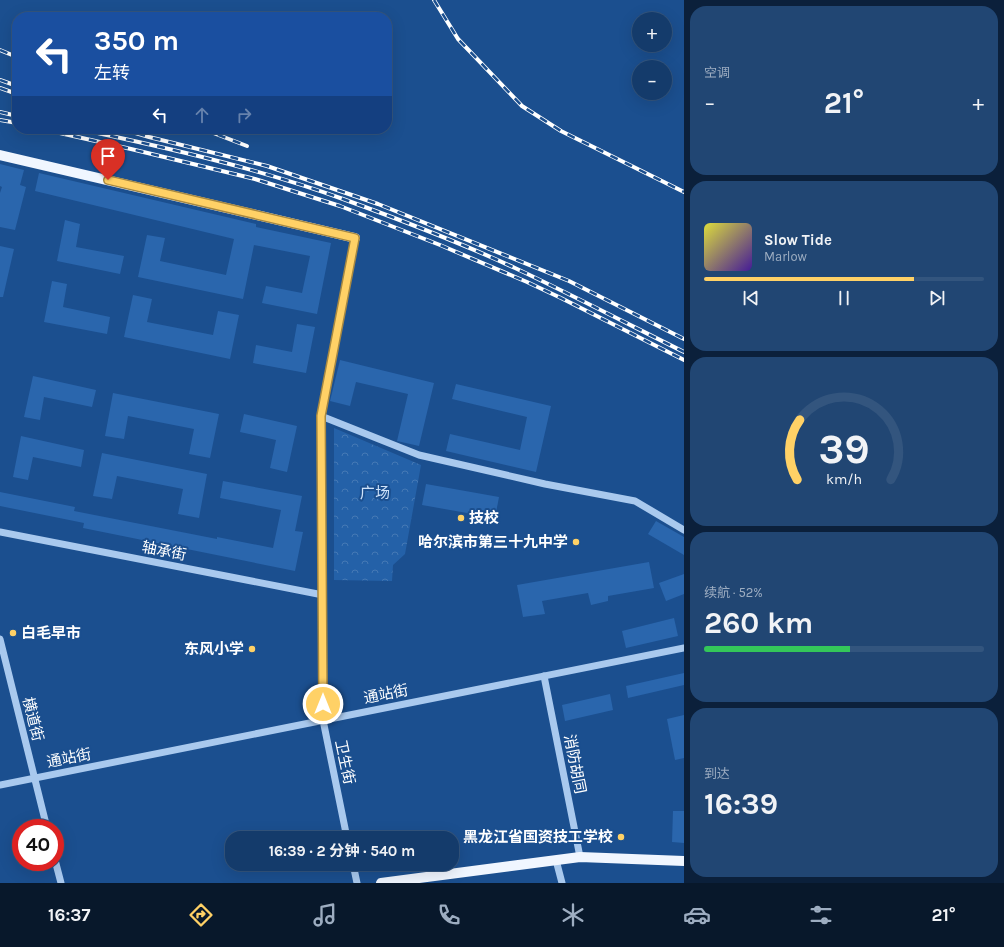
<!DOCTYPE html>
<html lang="zh">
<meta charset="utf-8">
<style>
:root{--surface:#143b6b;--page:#214673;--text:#f1f3f6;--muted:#9dadc1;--line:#33557e;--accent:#ffd166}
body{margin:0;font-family:Karla,"Noto Sans SC",sans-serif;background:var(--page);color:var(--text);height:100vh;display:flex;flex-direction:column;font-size:15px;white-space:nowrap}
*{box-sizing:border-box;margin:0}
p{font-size:13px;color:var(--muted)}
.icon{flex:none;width:22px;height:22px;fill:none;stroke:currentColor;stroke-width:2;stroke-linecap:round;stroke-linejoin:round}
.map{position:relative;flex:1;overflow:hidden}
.panel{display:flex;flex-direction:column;gap:6px;padding:6px;background:#0b203b;width:320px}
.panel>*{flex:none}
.guide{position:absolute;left:12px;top:12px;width:380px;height:122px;border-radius:16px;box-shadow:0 4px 16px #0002,0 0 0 1px var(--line);background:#1a4fa0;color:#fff;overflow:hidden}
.buttons{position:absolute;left:632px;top:12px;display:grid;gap:8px}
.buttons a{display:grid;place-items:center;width:40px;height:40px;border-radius:50%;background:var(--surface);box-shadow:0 4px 16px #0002,0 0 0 1px var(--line);font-size:20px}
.speed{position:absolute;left:12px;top:819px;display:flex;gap:8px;font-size:20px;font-weight:700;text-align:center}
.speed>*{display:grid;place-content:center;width:52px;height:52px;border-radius:50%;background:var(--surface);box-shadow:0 4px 16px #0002,0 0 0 1px var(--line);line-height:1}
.speed .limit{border:6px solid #d22;background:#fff;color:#111}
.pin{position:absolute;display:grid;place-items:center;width:34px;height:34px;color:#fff;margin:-41px -17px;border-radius:50% 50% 50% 0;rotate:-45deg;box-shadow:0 0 4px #0007}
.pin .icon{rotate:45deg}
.me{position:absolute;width:44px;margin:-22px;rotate:0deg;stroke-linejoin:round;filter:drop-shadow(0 0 3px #0008)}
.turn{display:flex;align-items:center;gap:14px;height:84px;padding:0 16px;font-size:18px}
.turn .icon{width:52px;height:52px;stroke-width:2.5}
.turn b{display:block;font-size:28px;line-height:34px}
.lanes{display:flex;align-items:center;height:38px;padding:0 16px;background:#0003;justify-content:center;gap:20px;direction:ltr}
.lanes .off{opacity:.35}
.big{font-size:30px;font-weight:700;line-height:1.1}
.panel .card{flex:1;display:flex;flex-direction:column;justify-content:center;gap:6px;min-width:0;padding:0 14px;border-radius:16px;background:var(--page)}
.panel .dial{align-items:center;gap:0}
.dial svg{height:104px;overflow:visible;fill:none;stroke:var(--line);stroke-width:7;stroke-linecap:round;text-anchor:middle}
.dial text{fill:var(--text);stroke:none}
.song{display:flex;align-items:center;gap:12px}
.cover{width:48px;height:48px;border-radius:6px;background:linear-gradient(135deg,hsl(60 70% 55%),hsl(260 70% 35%))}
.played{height:4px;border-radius:2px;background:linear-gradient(90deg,var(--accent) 75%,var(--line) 75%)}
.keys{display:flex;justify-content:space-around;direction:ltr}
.heat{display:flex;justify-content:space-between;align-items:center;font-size:22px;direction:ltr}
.charge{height:6px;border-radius:3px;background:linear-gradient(90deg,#34c759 52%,var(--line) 0)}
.trip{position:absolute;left:225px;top:831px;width:234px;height:40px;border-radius:16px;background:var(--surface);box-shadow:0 4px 16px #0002,0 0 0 1px var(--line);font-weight:700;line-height:40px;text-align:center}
.tab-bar{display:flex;height:64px;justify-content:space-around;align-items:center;background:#08182b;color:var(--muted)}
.tab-bar .icon{width:28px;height:28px}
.tab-bar .selected{color:var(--accent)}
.tab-bar b{font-size:18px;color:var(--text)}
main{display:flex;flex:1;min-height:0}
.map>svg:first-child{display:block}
.forest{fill:url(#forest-crowns)}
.building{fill:#2a66ad}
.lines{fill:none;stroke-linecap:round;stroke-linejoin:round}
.minor{stroke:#a9c9ee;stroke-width:7}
.major{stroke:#f0f6ff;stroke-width:10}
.rail-casing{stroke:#fff;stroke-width:4}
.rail{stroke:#1b4f8f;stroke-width:2.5;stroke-dasharray:8;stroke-linecap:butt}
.route-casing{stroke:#a68842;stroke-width:10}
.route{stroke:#ffd166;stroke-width:7}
.poi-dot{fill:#ffd166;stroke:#1b4f8f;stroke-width:1.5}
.labels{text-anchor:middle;stroke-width:4;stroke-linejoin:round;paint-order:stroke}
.park-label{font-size:15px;fill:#cfe3fa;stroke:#1b4f8f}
.poi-label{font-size:15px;font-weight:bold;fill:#fff;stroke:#1b4f8f;text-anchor:end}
.street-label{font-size:15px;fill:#fff;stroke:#1b4f8f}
</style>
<main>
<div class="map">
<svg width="684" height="883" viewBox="0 0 684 883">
<defs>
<pattern id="forest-crowns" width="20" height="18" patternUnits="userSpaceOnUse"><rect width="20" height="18" fill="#2461a8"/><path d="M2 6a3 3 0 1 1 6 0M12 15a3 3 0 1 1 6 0" fill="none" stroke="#4579b5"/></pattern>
</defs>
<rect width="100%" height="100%" fill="#1b4f8f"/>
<!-- forest -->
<path class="forest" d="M334,428L421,465L405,554L393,565L392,581L334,580Z"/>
<!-- building -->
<g class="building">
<path d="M0,164L24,170L20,185L26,187L15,230L0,227V193L2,187L0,186Z"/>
<path d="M39,173L256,224V227L331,243L317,314L262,303L266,286L302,293L310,256L254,245L243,299L138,277L147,235L165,238L160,261L226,275L234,239L35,191Z"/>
<path d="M65,220L80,224L76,247L124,256L120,274L57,261Z"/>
<path d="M0,246L14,249L3,297H0Z"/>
<path d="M52,281L67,284L63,307L110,317L107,334L44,322Z"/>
<path d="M133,295L152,299L147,322L213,335L218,311L239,315L230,359L124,337Z"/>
<path d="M297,324L315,327L306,373L253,363L256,345L292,352Z"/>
<path d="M340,360L434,383L419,446L397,441L408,394L356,382L350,406L330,401Z"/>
<path d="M33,376L96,390L92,407L44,397L40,420L24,417Z"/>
<path d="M456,384L551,406L536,472L446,451L450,434L520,450L527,417L452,399Z"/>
<path d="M113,393L219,414L210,458L189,454L194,429L128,416L124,439L105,436Z"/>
<path d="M244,414L297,426L287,472L270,468L276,440L240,432Z"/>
<path d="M21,436L84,450L81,467L33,457L28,480L13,477Z"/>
<path d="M102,453L207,474L199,518L178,514L183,489L117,476L112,499L93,496Z"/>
<path d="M223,481L302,496L295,531L303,532L295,571L83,528L84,523L0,506V492L75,507L74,511L217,539V537L273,548L281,510L220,498Z"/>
<path d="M426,484L499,497L495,518L422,505Z"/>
<path d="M656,521L684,537V555L648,534Z"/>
<path d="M649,562L654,588L608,596V601L591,605L588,593L542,601L545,614L523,617L517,585Z"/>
<path d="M684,574V594L666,601L659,583Z"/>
<path d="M674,618L678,636L626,648L622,631Z"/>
<path d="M684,673V685L628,698L626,686Z"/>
<path d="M610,694L613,710L565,721L562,705Z"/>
<path d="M684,715V758L675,760L667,719Z"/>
<path d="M673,811H684V843L672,842Z"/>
</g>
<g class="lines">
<!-- minor -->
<g class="minor">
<path d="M321,416L419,455L545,484L635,501L684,530"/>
<path d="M0,532L323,595"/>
<path d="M0,639L47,828"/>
<path d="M544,676L580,857"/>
<path d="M0,785L684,648"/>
<path d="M347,838L323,720V595L321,416L355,238"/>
<path d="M55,860L61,883"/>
<path d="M556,860L562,883"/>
<path d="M353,864L357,883"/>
</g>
<!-- major -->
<g class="major">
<path d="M0,155L355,238"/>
<path d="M381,883L580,857L684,861"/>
</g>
<!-- rail casing -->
<g class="rail-casing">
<g id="rail">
<path d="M434,0L458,39L522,106L561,131L684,192"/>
<path d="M0,50L17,57"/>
<path d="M0,80L17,86"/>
<path d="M0,88L17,94"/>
<path d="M0,112L17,116"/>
<path d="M0,120L17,123"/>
<path d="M42,129L131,149L255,179L340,206L440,245L527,282L561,298L684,360"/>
<path d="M79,129C168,148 257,168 343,199C401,220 459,242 515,268C572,295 628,324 684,352"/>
<path d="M122,129L149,137L267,166L378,204L569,281L684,339"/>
<path d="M145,129L150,131"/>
<path d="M203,129L247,146"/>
</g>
</g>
<!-- rail -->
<use href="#rail" class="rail"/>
</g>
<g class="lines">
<!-- route casing -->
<g class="route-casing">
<path id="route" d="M108,180L355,238L321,416L323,704"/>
</g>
<!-- route -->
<use href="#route" class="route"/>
</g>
<!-- markers -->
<g class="poi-dot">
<circle cx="461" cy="518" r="4"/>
<circle cx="576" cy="542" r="4"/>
<circle cx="13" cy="633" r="4"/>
<circle cx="252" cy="649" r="4"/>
<circle cx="621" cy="837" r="4"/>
</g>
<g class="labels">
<!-- park labels -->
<g class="park-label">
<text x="375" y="498">广场</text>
</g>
<!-- poi labels -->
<g class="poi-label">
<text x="469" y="523" text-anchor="start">技校</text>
<text x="568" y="547">哈尔滨市第三十九中学</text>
<text x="21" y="638" text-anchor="start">白毛早市</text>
<text x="244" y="654">东风小学</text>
<text x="613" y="842">黑龙江省国资技工学校</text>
</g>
<!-- street labels -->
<g class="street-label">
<text transform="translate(164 551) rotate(11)" y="5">轴承街</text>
<text transform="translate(386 694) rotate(-11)" y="5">通站街</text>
<text transform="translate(33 719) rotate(76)" y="5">横道街</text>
<text transform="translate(69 758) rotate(-11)" y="5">通站街</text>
<text transform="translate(345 762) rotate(78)" y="5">卫生街</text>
<text transform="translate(575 764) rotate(79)" y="5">消防胡同</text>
</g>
</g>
</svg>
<div class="buttons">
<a>+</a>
<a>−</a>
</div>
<div class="speed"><div class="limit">40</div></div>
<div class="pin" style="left:108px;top:180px;background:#d93025"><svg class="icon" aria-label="arrive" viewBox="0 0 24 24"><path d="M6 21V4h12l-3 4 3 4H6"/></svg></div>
<svg class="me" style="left:323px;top:704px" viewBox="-20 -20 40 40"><circle r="17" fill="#ffd166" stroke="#fff" stroke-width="3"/><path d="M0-11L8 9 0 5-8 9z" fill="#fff"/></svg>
<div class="trip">16:39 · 2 分钟 · 540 m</div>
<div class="guide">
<div class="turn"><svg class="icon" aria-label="left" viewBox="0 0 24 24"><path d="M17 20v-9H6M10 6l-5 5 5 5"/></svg><div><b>350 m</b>左转</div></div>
<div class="lanes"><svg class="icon" aria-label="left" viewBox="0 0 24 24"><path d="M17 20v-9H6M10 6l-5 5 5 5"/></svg><svg class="icon off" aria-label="ahead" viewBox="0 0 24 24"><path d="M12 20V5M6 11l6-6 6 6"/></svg><svg class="icon off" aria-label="right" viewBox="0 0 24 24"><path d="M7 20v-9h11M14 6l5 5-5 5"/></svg></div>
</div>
</div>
<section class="panel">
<div class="card"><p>空调</p>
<div class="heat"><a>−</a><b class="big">21°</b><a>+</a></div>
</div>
<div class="card">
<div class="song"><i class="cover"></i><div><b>Slow Tide</b><p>Marlow</p></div></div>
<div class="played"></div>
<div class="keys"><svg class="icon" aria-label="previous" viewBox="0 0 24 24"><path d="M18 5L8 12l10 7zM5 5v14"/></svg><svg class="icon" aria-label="pause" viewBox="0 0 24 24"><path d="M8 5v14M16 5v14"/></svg><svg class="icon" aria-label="next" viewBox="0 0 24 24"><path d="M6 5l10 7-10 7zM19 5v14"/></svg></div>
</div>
<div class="card dial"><svg viewBox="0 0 100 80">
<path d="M14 69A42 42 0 1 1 86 69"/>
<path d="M14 69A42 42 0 0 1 16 23" stroke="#ffd166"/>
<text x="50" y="56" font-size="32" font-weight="700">39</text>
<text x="50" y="72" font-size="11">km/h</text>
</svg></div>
<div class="card"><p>续航 · 52%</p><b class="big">260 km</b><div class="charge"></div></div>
<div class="card"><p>到达</p><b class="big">16:39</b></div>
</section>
</main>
<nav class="tab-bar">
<b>16:37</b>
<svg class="icon selected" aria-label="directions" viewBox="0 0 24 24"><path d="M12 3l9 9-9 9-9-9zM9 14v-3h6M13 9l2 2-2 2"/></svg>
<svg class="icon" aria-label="music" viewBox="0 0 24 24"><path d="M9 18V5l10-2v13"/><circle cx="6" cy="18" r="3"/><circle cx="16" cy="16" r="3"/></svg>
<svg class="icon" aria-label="phone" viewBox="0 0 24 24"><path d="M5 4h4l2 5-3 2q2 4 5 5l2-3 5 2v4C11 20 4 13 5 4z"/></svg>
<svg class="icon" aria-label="climate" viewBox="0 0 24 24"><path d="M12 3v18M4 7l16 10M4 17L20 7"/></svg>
<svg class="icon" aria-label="car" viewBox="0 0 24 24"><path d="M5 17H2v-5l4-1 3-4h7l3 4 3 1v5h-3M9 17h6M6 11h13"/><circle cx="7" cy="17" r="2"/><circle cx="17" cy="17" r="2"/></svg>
<svg class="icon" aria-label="filters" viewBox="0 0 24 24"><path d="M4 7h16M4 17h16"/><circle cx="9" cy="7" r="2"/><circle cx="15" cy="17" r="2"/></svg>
<b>21°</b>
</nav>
